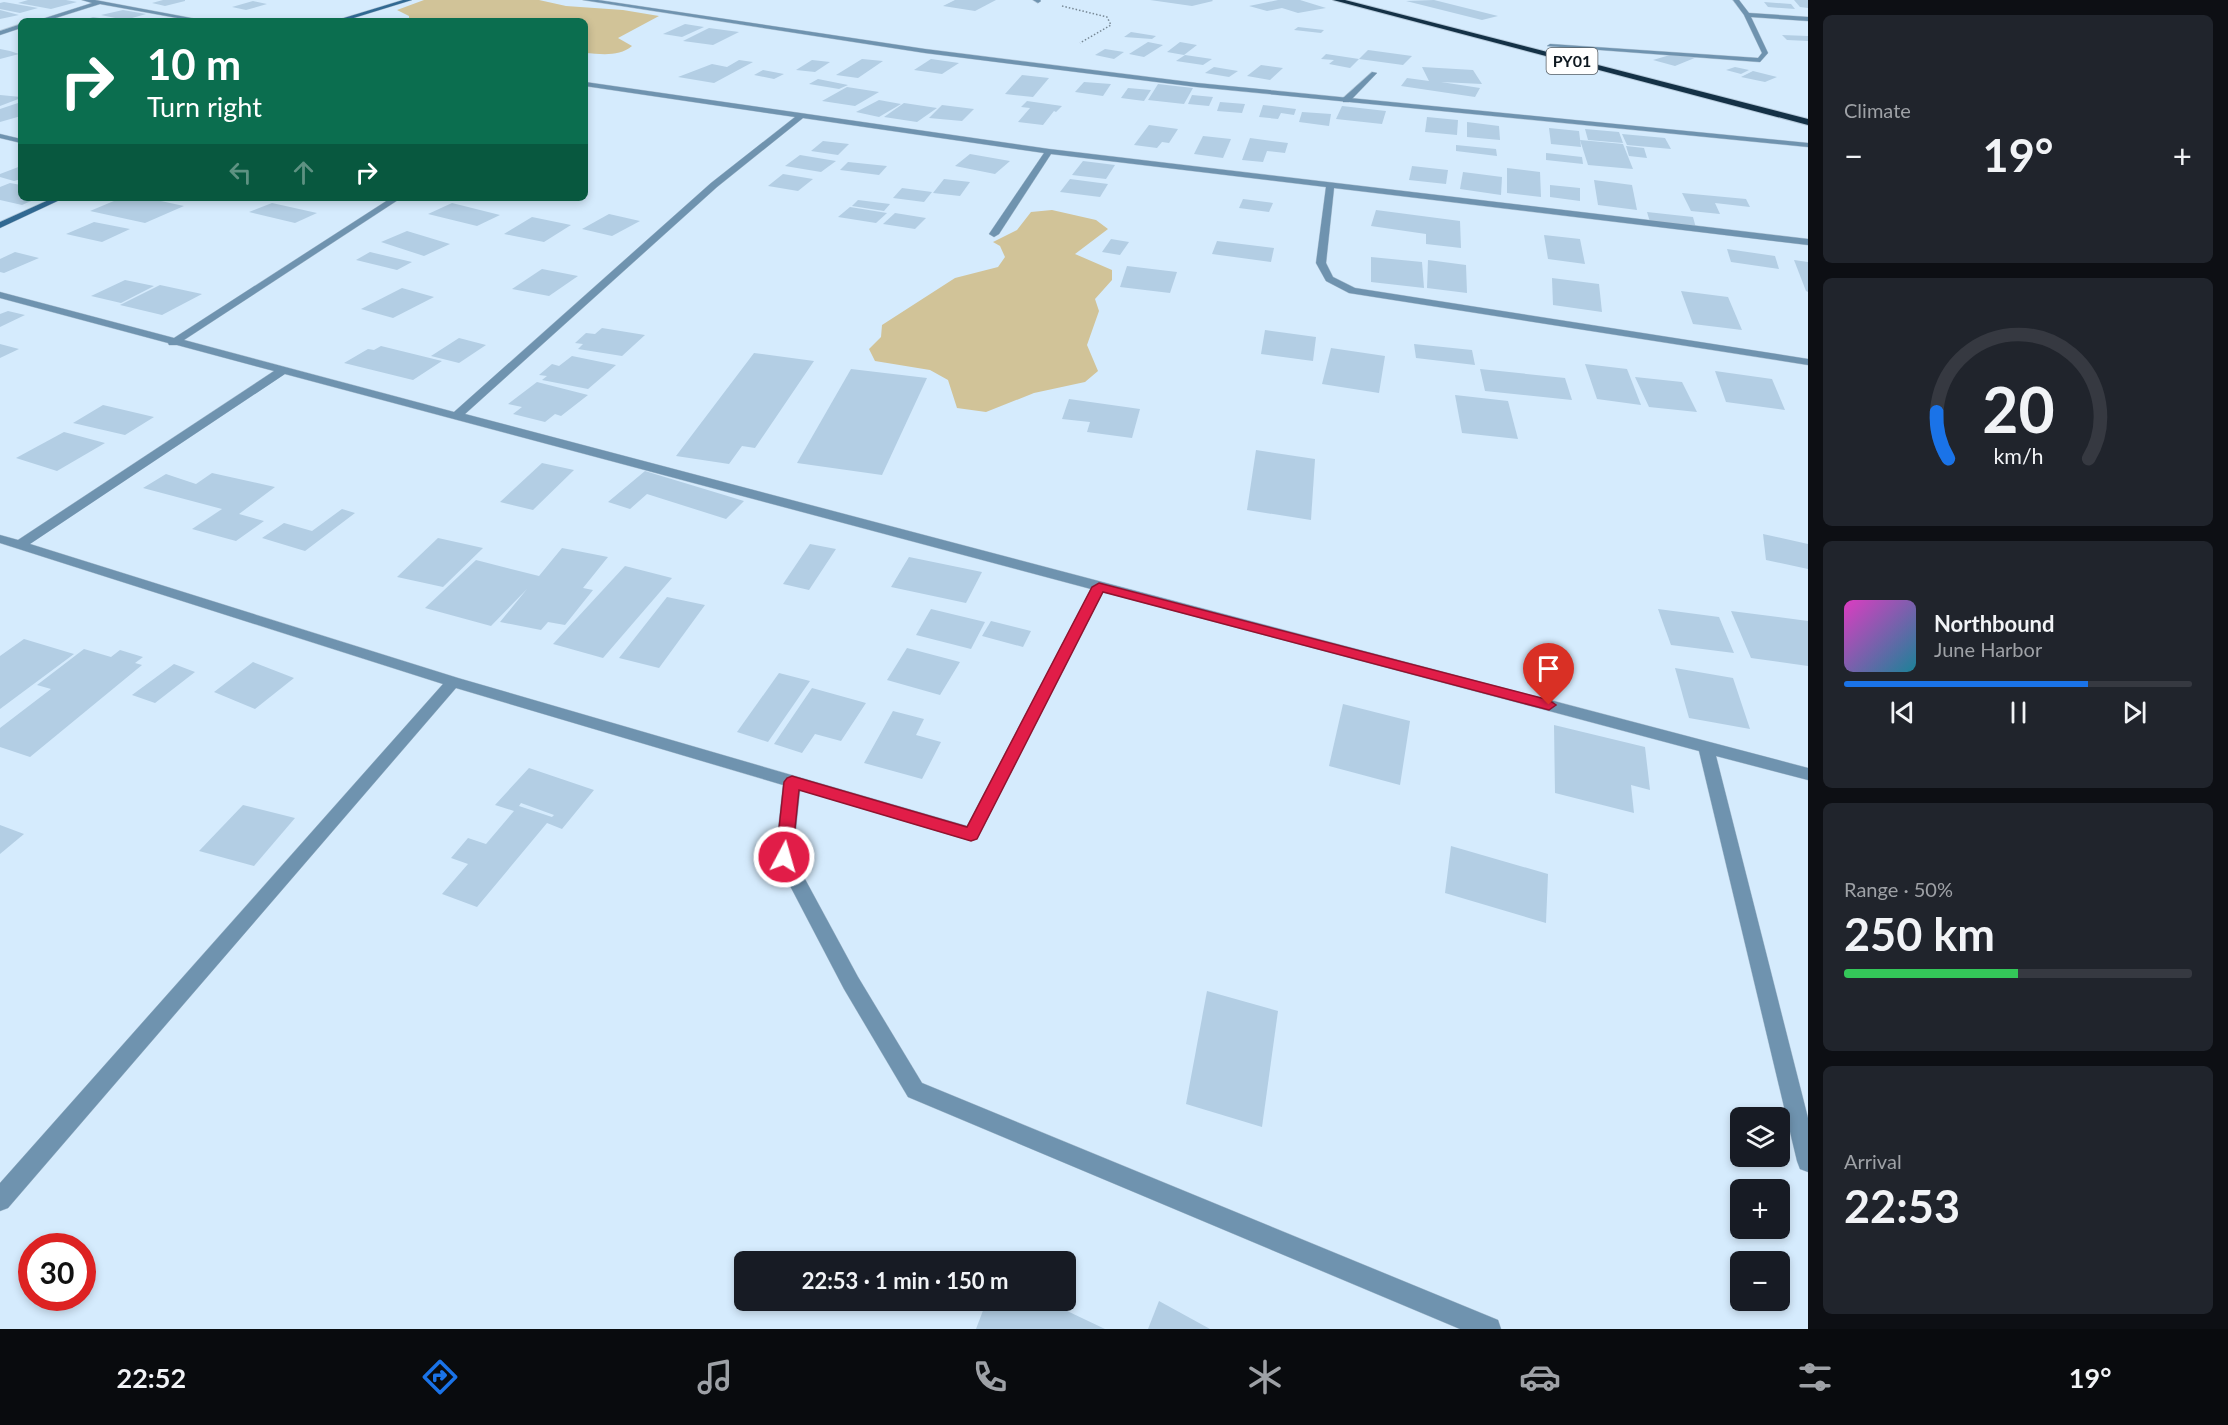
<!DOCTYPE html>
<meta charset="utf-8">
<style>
:root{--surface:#171b24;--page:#20242c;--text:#f1f3f6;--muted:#9ea1a6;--line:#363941;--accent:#1a73e8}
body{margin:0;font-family:Lato,sans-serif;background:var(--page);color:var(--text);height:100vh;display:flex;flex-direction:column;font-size:22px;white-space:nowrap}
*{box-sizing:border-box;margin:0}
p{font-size:20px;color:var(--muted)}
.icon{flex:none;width:33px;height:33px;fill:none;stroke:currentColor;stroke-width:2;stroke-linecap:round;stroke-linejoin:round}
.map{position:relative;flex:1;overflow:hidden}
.panel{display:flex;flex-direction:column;gap:15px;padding:15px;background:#0d0f14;width:420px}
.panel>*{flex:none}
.guide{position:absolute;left:18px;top:18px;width:570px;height:183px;border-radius:9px;box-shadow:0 3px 9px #0003;background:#0b6e4f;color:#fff;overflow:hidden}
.fabs{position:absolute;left:1730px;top:1107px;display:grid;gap:12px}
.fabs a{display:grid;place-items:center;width:60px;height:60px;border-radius:9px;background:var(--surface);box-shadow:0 3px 9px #0003;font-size:30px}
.speed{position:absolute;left:18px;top:1233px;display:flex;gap:12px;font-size:30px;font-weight:700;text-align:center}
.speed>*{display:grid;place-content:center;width:78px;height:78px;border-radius:50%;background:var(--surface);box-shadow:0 3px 9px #0003;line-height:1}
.speed .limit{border:9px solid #d22;background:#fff;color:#111}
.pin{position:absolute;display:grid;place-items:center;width:51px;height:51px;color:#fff;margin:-62px -26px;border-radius:50% 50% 50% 0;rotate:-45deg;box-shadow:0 0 6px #0007}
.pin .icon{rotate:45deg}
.me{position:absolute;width:66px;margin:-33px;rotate:6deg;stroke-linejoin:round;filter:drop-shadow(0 0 4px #0008)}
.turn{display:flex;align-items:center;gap:21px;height:126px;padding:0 30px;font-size:27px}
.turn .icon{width:78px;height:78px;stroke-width:2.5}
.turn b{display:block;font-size:42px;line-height:51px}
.lanes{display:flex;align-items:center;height:57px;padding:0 30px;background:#0003;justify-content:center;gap:30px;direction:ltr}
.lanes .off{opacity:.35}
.big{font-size:45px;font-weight:700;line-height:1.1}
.panel .card{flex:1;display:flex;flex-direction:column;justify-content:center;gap:9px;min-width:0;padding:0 21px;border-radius:9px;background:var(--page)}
.panel .dial{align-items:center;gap:0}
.dial svg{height:156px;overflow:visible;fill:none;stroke:var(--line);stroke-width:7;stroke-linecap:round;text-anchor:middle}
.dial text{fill:var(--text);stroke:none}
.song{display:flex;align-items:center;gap:18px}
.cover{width:72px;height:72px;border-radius:9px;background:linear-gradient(135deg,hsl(310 70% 55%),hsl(190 70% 35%))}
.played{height:6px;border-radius:3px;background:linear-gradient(90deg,var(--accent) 70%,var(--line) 70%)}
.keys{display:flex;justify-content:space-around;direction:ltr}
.heat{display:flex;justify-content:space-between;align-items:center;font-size:33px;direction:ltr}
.charge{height:9px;border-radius:4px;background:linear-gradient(90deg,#34c759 50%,var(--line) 0)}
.trip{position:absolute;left:734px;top:1251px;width:342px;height:60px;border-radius:9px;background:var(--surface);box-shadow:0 3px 9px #0003;font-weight:700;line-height:60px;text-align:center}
.tab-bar{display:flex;height:96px;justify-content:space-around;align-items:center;background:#090b0e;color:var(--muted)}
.tab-bar .icon{width:42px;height:42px}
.tab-bar .on{color:var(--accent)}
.tab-bar b{font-size:27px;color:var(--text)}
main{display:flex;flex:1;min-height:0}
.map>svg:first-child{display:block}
.green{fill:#d1c398}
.building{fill:#b3cee4;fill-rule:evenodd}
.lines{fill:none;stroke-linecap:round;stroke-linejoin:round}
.lane-casing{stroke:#b5c9da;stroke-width:1}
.street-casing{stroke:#b5c9da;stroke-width:1}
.secondary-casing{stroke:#b5c9da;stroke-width:1}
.highway-casing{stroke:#b5c9da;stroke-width:2}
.path{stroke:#778895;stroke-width:1.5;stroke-dasharray:1.5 2;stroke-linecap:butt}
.lane{fill:#6f93af;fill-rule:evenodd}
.street{fill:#6f93af;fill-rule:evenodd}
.secondary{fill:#316992;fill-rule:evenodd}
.highway{fill:#143146;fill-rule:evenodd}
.route{fill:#e11d48;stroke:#92132f;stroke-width:1.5}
.labels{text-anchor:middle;stroke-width:4.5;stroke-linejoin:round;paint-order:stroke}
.shield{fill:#fff;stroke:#565d63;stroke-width:1.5}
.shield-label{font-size:16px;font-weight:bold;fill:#0e1820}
</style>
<main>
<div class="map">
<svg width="1808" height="1329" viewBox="0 0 1808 1329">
<rect width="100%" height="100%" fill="#d5ebfd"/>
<!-- green -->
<g class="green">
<path d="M424,0H539L566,6L623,10L659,16L618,38L632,46C619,57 601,54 585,53V21H409V16L397,10Z"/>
<path d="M1052,210L1096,220L1108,229L1075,254L1112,270V280L1095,299L1099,311L1087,345L1098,371L1085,382L1034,393L986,412L957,408L948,380L930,370L875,361L869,349L881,337L882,325L955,278L998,267L1005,257L1000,246L993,242L1017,230L1031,212Z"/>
</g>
<!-- building -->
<g class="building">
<path d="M28,0H66L77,2L51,9L18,3Z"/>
<path d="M163,0H185V1L165,6L152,3Z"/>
<path d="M955,0H996L975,11L943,6Z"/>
<path d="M1150,0H1212L1213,1L1192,6Z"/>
<path d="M1278,0H1300L1326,8L1298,13L1282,8L1267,11L1249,6Z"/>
<path d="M1434,0L1498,16L1482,20L1406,1Z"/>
<path d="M1794,0H1808V8L1800,7Z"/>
<path d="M253,1L267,4L246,10L232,7Z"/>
<path d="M4,2L38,8L20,13L0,9V3Z"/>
<path d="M1764,2L1791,4L1795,9L1768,7Z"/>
<path d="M0,10L19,15L0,19Z"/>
<path d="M123,10L146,14L125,20L101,15Z"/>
<path d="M93,17L112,20V21H81Z"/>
<path d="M685,24L704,27L682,37L663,34Z"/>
<path d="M1298,27L1324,30L1321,33L1294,30Z"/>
<path d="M709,28L739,32L713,45L683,41Z"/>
<path d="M1131,32L1156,36L1152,39L1124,37Z"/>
<path d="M1782,35L1808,36V41L1787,40Z"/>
<path d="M1148,42L1163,45L1144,57L1129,54Z"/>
<path d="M1180,42L1197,45L1184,55L1167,52Z"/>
<path d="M0,49L10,51L19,54L0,59Z"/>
<path d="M1105,49L1124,52L1114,59L1095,55Z"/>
<path d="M1368,50L1412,56L1403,65L1359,59Z"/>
<path d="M1326,54L1359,59L1350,68L1329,64L1334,60L1321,59Z"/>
<path d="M1185,55L1212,59L1203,65L1176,61Z"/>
<path d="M1670,55L1697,57L1675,66L1653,60Z"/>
<path d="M862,59L883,61L858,78L836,75Z"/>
<path d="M931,59L959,63L942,74L914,70Z"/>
<path d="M739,60L753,62L714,83L678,77L712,64L727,67Z"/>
<path d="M812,60L830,62L815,72L796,70Z"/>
<path d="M1261,65L1283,68L1270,80L1247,76Z"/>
<path d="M1214,67L1238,71L1229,77L1205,73Z"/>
<path d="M1422,67L1473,70L1482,84L1441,82L1480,88L1475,97L1401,86L1407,78L1429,81Z"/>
<path d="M1735,67L1749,70L1741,74L1726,70Z"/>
<path d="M763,70L784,74L774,79L754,75Z"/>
<path d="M1753,71L1777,77L1765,82L1741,77Z"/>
<path d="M1022,75L1049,78L1033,97L1005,94Z"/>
<path d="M818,79L848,85L839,89L809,84Z"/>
<path d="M1084,82L1111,84L1103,96L1075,92Z"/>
<path d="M1158,84L1193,88L1184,104L1148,100Z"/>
<path d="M847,87L879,92L855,106L822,101Z"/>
<path d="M1128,88L1151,90L1144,101L1121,98Z"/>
<path d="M0,95L21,97V98L0,106Z"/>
<path d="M1192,95L1213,97L1209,106L1188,104Z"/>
<path d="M879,100L901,104L879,117L856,112Z"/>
<path d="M1027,101L1062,106L1056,112L1054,111L1043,125L1018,122L1030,108L1021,107Z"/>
<path d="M21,102V116L0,122V109Z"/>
<path d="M1220,102L1245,104L1242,113L1217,111Z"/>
<path d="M904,103L937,108L917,122L884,117Z"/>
<path d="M942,105L974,109L962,121L929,118Z"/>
<path d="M1263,105L1296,109L1294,115L1281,113L1278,119L1259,117Z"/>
<path d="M1342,106L1386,111L1382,124L1336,119Z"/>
<path d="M1302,112L1331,114L1329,126L1299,122Z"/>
<path d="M1427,117L1458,120L1457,135L1425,132Z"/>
<path d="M1467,122L1499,126L1500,140L1467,137Z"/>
<path d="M1149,125L1178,129L1169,143L1162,142L1157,148L1134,145Z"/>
<path d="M1549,128L1579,131L1581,147L1551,144Z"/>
<path d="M1585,129L1619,132L1623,143L1588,140Z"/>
<path d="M1622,134L1665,138L1671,149L1627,145Z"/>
<path d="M1203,136L1231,139L1223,158L1194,154Z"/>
<path d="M1250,138L1288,143L1285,153L1267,151L1263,162L1242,160Z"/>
<path d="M1580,140L1623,144L1633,169L1588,165Z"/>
<path d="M823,141L849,144L838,155L811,151Z"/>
<path d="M1456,145L1496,149L1497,156L1456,151Z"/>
<path d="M1626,146L1644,148L1647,158L1629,156Z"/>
<path d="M1546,153L1582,157L1583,164L1546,160Z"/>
<path d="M970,154L1010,161L995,174L955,166Z"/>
<path d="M800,155L836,161L821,172L785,166Z"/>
<path d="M1083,161L1115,165L1106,179L1072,175Z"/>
<path d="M848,162L887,166L879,175L840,170Z"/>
<path d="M21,166V179L14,181L0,177V174Z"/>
<path d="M1412,166L1448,170L1446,184L1409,180Z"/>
<path d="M1507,168L1540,172L1541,197L1507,193Z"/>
<path d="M1463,172L1502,177L1501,195L1460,189Z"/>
<path d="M783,174L813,179L798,191L768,186Z"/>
<path d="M944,179L970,182L960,196L933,193Z"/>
<path d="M1070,179L1108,184L1100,197L1060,192Z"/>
<path d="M1594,180L1632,185L1637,210L1598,205Z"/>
<path d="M10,183L21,185V198H38L22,205L0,200V187Z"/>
<path d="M1550,185L1580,188V201L1550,197Z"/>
<path d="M902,188L932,192L924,202L893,198Z"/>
<path d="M1682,193L1746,199L1750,207L1715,203L1720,214L1691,211Z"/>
<path d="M121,198H147L184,206L145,223L90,211Z"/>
<path d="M1243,199L1273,203L1269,212L1239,208Z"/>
<path d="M858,200L890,204L884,211L852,206Z"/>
<path d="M272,203L317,213L295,223L249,212Z"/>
<path d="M452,203L500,215L477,226L428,214Z"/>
<path d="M850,207L887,213L876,223L838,217Z"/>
<path d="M1376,210L1460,221L1461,248L1426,244V234L1371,226Z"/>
<path d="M1647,212L1693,217L1696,228L1650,222Z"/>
<path d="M895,213L926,218L915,229L883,224Z"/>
<path d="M609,214L640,221L612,236L582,229Z"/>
<path d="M532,217L571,225L544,242L504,234Z"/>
<path d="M94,222L130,229L102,242L66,234Z"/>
<path d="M407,231L450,244L424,256L381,242Z"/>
<path d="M1544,235L1580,239L1585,264L1548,259Z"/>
<path d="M1111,239L1129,242L1120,255L1102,252Z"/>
<path d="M1217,241L1274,248L1271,262L1212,254Z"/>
<path d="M1727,249L1775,256L1779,269L1731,262Z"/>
<path d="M15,252L39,258L4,273L0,272V259Z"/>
<path d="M370,252L412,262L397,270L356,260Z"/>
<path d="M1371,257L1422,262L1424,288L1371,282Z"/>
<path d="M1428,260L1466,265L1467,293L1427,288Z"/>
<path d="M1794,260L1808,262V292L1806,291Z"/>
<path d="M1127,266L1177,272L1170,293L1120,287Z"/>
<path d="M542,269L578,276L549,296L512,289Z"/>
<path d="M1552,278L1599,284L1602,312L1553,305Z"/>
<path d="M125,280L154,286L121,303L91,296Z"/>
<path d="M160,285L202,294L162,315L120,305Z"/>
<path d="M402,288L434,297L393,318L361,309Z"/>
<path d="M1681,291L1728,297L1742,330L1693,324Z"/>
<path d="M8,311L25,315L0,327V314Z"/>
<path d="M602,328L645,335L622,356L578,349L583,344L575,343L586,333L595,334Z"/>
<path d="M1265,330L1316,337L1313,361L1261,354Z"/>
<path d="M459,338L486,345L459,363L431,356Z"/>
<path d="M0,344L19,349L0,358Z"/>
<path d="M1414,344L1472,350L1475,365L1416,358Z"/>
<path d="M381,346L442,361L413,380L344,363L368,349L374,350Z"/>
<path d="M1331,348L1385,356L1379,393L1322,384Z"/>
<path d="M754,353L814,361L755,448L742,446L729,464L676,456Z"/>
<path d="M572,356L616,365L588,389L542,380L547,376L539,375L552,364L559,366Z"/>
<path d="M1585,364L1627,369L1641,405L1597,399Z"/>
<path d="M851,369L927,378L882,475L797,463Z"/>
<path d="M1480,369L1565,378L1572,400L1485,391Z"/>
<path d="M1715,371L1772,379L1785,410L1726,402Z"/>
<path d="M1635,377L1682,382L1697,412L1649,407Z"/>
<path d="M537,382L588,395L561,416L555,414L545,422L513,414L522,407L508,404Z"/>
<path d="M1455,395L1508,401L1518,439L1462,433Z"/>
<path d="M1069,399L1140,409L1132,438L1087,432L1090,422L1062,419Z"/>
<path d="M103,405L154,417L125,435L73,423Z"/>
<path d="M64,432L105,443L57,471L16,458Z"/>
<path d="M1256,450L1315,459L1311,520L1247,510Z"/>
<path d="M542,463L574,470L533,510L500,502Z"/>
<path d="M645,471L744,501L726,519L647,494L630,509L608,502Z"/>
<path d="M212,473L275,487L239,514L264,521L236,541L192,529L222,509L143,488L166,474L196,484Z"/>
<path d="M342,509L355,513L305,551L262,538L284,523L312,531Z"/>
<path d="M1763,534L1808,544V569L1766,560Z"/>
<path d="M438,538L483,548L443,587L397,577Z"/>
<path d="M810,544L836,549L809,590L783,584Z"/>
<path d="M562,548L608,557L583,588L593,590L565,625L548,622L541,630L500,622L527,589L491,626L425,608L476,560L539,576Z"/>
<path d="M909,557L982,572L966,603L891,587Z"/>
<path d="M625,566L672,578L603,658L553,644Z"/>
<path d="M667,597L705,605L659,668L619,658Z"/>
<path d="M931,609L985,622L971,649L916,635Z"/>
<path d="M1658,609L1719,617L1734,653L1671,645Z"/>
<path d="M1731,611L1808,621V666L1751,658Z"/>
<path d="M991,621L1031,631L1023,647L982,636Z"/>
<path d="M24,639L74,654L0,709V656Z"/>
<path d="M907,648L960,662L940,695L887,680Z"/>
<path d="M84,649L111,657L120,650L143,657L135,663L142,665L30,757L0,747V728L51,689L37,685Z"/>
<path d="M253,662L294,678L255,709L214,692Z"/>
<path d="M174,664L195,672L155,703L132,695Z"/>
<path d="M1675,668L1733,678L1750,729L1689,718Z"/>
<path d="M779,673L810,681L768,742L737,732Z"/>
<path d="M812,688L866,703L841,741L815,734L802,753L774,744Z"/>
<path d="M1343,704L1410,721L1400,785L1329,766Z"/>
<path d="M893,711L924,719L916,735L941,742L922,779L864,763Z"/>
<path d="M1554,725L1645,747L1650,790L1631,785L1634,813L1555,793Z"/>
<path d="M529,768L594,790L562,829L547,823L477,907L442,894L468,864L451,858L468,838L486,844L514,811L495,805ZM521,803L554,815L552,817L519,806Z"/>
<path d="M243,805L295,818L254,866L199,851Z"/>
<path d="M0,825L24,834L0,854Z"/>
<path d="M1451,846L1548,874L1546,923L1445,893Z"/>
<path d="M1207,991L1278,1011L1262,1127L1186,1104Z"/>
<path d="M987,1300H1044L1105,1329H976Z"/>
<path d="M1159,1301L1210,1329H1148Z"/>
</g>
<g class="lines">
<!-- lane casing -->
<g class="lane-casing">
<path id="lane" d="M1372,72L1377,73L1349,102H1343V98Z"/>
</g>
<!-- street casing -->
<g class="street-casing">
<g id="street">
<path d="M82,0H95L207,21H194L100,4L46,21H36L92,3Z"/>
<path d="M583,0H598L925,49L1197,83L1808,143V147L1197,87L925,53Z"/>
<path d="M1033,0H1040L1041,1L1038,3Z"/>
<path d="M1733,0H1739L1749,13L1808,17V21L1751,17L1768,53L1760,62L1547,46L1550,44L1758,58L1762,53L1744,15Z"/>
<path d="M21,24V28L0,35V31Z"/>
<path d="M585,82L1049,149L1808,239V245L1334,188L1326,263L1333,277L1355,288L1808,359V365L1349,293L1326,281L1316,263L1326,187L1051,154L999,234L994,237L989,234L1044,153L803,118L717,187L465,414L1808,768V780L1716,756L1808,1118V1172L1800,1169L1797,1161L1699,751L1103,592L977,839L971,841L800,790L793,857L858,977L922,1083L1498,1320L1501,1329H1460L908,1097L844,989L775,857L783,785L456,688L8,1208L0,1211V1183L443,684L0,543V535L18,540L274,371L177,345H169L168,343L0,298V292L174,338L391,198H401L184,340L454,412L711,183L795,117L585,86ZM285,374L1091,589L967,826L458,678L30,544Z"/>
<path d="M0,134L21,139V143L0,138Z"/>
</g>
</g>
<!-- secondary casing -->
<g class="secondary-casing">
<g id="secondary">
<path d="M403,0H412L344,21H334Z"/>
<path d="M53,198H64L0,228V222Z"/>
</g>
</g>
<!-- highway casing -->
<g class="highway-casing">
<path id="highway" d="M1333,0H1345L1808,119V125Z"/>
</g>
<!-- path -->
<path class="path" d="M1062,6L1107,17L1111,25L1080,43"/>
<!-- lane -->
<use href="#lane" class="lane"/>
<!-- street -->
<use href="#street" class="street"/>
<!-- secondary -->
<use href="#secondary" class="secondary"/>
<!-- highway -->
<use href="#highway" class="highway"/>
</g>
<!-- route -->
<path class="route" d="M1099,583L1549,700L1556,705L1549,710L1103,592L977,839L971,841L799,790L792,857L790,862L784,864L779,862L776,857L784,782L787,778L792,776L967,827L1092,587Z"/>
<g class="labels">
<!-- shield labels -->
<rect class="shield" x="1546.5" y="48" width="51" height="26" rx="4.5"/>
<g class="shield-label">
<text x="1572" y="67">PY01</text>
</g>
</g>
</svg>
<div class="fabs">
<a><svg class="icon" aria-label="layers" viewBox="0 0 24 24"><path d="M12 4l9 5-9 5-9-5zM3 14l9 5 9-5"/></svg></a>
<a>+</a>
<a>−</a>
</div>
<div class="speed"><div class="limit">30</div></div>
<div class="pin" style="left:1549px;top:705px;background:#d93025"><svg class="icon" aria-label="arrive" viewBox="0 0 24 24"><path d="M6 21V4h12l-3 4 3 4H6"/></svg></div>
<svg class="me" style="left:784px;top:857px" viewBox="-20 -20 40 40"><circle r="17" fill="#e11d48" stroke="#fff" stroke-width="3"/><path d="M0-11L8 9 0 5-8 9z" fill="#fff"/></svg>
<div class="trip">22:53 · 1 min · 150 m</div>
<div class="guide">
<div class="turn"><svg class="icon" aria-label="right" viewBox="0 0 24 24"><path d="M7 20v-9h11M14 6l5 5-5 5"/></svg><div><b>10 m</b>Turn right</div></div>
<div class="lanes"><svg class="icon off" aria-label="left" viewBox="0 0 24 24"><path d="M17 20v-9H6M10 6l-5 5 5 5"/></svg><svg class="icon off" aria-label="ahead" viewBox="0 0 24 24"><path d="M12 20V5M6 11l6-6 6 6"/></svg><svg class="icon" aria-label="right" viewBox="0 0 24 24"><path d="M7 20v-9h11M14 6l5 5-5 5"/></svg></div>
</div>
</div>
<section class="panel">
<div class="card"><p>Climate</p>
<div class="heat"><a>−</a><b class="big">19°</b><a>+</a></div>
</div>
<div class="card dial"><svg viewBox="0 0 100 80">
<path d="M14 69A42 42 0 1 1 86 69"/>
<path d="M14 69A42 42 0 0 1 8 45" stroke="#1a73e8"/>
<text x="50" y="56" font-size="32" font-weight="700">20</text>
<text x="50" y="72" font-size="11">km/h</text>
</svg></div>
<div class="card">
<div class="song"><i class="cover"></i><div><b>Northbound</b><p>June Harbor</p></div></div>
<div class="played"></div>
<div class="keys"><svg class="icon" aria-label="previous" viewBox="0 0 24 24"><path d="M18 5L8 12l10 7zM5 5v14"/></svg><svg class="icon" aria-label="pause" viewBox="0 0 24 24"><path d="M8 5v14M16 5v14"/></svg><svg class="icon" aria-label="next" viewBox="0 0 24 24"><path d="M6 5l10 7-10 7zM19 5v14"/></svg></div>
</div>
<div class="card"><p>Range · 50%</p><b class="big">250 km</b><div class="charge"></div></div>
<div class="card"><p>Arrival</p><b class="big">22:53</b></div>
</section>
</main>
<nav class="tab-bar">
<b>22:52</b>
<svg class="icon on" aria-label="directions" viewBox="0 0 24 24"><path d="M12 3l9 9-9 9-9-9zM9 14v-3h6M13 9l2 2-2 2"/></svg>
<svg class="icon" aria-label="music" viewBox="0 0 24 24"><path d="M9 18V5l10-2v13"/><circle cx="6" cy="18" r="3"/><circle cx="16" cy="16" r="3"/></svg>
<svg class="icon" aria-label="phone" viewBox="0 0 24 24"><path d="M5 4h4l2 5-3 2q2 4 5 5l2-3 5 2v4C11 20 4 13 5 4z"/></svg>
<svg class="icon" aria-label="climate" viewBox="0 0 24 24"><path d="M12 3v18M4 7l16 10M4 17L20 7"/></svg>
<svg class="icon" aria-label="car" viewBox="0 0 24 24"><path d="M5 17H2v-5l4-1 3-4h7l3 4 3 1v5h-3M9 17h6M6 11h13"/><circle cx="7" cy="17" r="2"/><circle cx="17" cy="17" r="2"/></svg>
<svg class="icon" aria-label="filters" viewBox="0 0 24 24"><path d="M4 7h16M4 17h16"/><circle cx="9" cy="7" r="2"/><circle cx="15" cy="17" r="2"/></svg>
<b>19°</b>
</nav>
